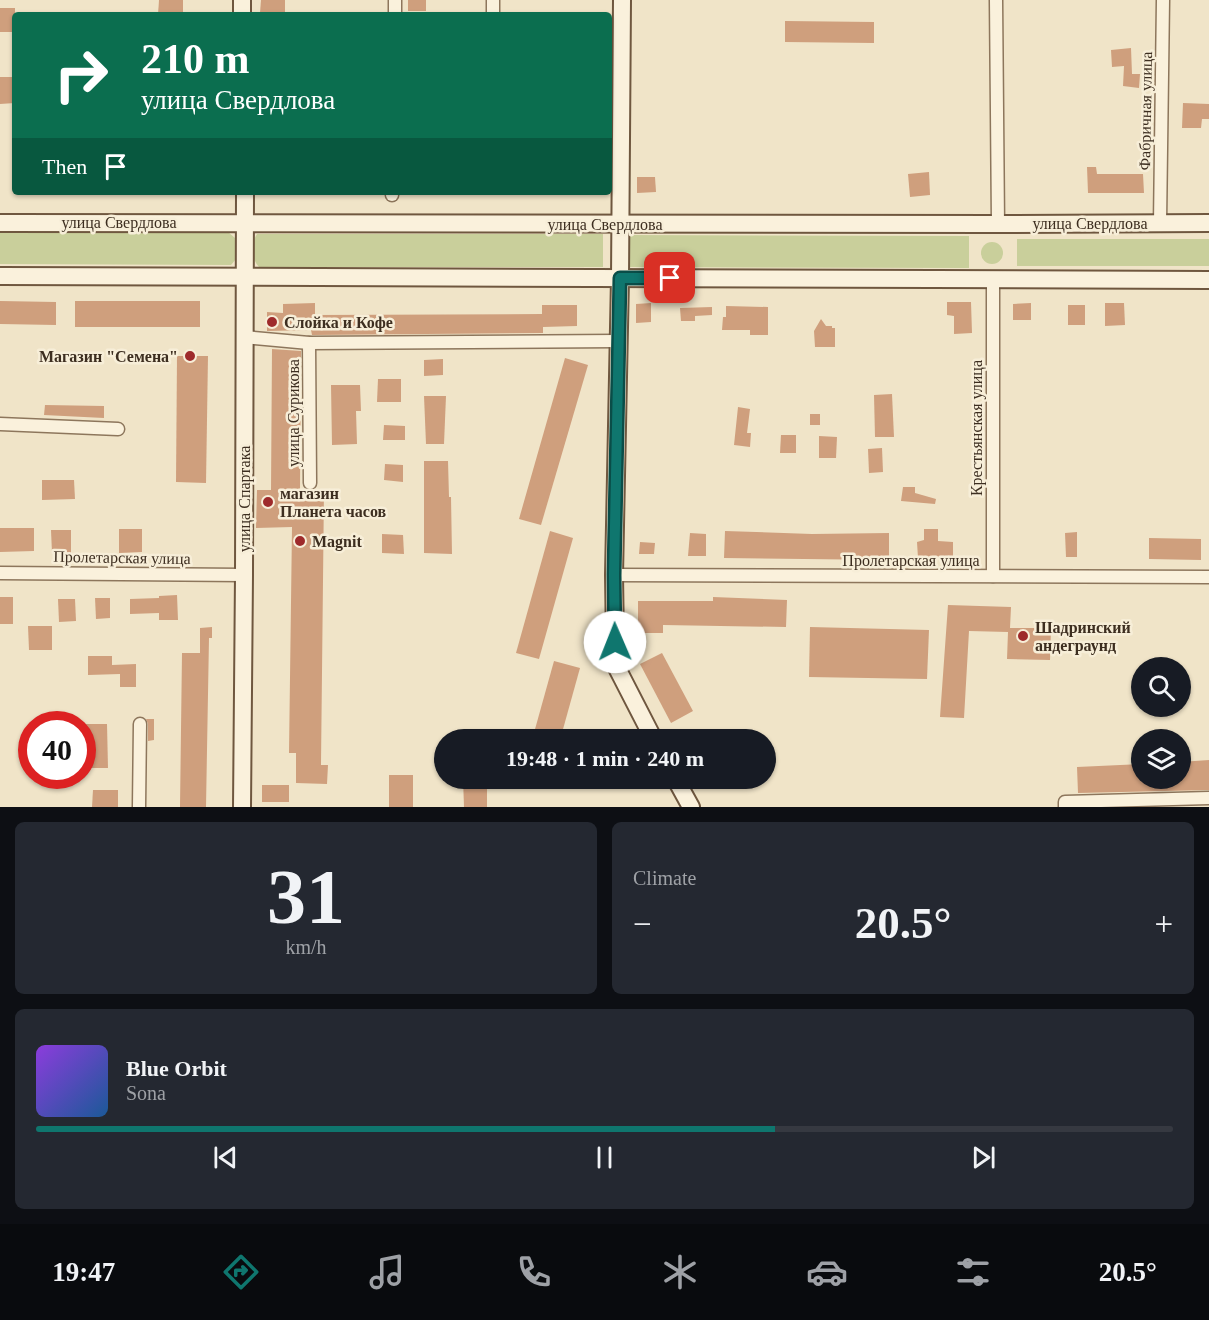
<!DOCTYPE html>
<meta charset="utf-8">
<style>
:root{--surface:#171b24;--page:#242831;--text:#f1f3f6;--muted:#9ea1a6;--line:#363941;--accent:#0f766e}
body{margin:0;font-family:Georgia,serif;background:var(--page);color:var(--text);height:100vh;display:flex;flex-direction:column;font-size:22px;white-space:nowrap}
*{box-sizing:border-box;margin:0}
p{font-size:20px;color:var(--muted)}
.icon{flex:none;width:33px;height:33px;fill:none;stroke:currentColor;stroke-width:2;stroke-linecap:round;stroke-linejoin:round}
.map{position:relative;height:807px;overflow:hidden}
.details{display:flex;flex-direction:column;gap:15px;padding:15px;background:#0d0f14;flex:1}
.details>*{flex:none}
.hud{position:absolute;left:12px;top:12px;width:600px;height:183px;border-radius:6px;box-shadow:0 2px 4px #0004;background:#0b6e4f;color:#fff;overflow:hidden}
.buttons{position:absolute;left:1131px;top:657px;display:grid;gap:12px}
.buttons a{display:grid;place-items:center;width:60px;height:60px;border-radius:50%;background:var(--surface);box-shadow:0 2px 4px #0004;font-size:30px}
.speed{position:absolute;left:18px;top:711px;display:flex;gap:12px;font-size:30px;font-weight:700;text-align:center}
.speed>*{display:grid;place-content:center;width:78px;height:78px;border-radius:50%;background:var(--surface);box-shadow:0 2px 4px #0004;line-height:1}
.speed .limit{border:9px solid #d22;background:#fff;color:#111}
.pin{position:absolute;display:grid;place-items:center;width:51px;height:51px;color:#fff;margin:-26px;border-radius:12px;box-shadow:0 3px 9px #0006}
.me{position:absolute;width:66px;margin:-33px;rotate:359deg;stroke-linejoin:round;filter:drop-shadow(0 0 4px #0008)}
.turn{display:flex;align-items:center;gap:21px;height:126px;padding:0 30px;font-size:27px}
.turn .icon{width:78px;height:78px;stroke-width:2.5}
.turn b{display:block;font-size:42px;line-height:51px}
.then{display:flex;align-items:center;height:57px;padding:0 30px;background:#0003;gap:12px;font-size:22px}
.big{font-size:45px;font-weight:600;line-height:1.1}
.details .card{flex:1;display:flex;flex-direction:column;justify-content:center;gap:9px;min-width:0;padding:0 21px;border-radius:9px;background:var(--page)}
.details .dial{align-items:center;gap:0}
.dial b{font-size:78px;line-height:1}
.song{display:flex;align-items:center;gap:18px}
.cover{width:72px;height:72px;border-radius:9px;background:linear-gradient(135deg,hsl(270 70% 55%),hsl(210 70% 35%))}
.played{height:6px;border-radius:3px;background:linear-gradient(90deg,var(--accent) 65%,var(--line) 65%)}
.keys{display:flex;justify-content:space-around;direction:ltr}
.heat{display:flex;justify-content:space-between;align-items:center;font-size:33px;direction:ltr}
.details .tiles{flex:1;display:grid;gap:15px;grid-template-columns:1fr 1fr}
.card:last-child{grid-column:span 2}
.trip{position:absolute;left:434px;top:729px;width:342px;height:60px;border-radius:30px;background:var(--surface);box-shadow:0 2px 4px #0004;font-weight:600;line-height:60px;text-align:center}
.tabs{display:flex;height:96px;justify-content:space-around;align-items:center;background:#090b0e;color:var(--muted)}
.tabs .icon{width:42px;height:42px}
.tabs .active{color:var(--accent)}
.tabs b{font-size:27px;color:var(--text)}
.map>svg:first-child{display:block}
.green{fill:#c9cf9b}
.building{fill:#cf9f7d}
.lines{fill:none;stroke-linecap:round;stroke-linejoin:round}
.street-casing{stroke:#8d765c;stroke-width:15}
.secondary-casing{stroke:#6f573f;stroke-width:20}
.street{stroke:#faf1dc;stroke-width:12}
.secondary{stroke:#faf1dc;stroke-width:16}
.route-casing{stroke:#0a4d48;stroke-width:15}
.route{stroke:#0f766e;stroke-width:10}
.poi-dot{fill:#9e2a2b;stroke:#f7eed8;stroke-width:2}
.labels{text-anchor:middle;stroke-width:5;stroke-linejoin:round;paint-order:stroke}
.street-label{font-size:16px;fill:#3d2e20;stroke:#f7eed8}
.poi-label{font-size:16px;font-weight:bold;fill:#3d2e20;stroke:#f7eed8;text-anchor:start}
</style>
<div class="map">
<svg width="1209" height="807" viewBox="0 0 1209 807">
<rect width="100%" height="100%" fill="#f0e4c8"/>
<!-- green -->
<g class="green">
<path d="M0,232H228L235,238L236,259L231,265L0,264Z"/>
<path d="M257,234H603V267H259C251,259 251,243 257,234Z"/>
<path d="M629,235L969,236V268L629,267Z"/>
<rect x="1017" y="239" width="192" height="27"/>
<circle cx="992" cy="253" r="11"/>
</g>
<!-- building -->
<g class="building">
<path d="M159,0H183V15H158Z"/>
<path d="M261,0H285V14L260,13Z"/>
<rect x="408" y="0" width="18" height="11"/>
<rect x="0" y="8" width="15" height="24"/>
<path d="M785,21L874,22V43L785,42Z"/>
<path d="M1131,48L1132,74H1140L1139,88L1123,86L1124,66L1112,67L1111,50Z"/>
<path d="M0,77H15V103L0,104Z"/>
<path d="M1183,103L1209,104V119H1202L1201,128H1182Z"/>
<path d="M1087,167H1096L1097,174H1143L1144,193H1088Z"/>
<path d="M929,172L930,195L910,197L908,174Z"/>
<path d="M637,177H655L656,192L637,193Z"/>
<path d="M0,301L56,302V325L0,324Z"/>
<rect x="75" y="301" width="125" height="26"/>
<path d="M947,302H971L972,333L954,334V316L947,315Z"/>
<path d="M315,303V315L542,314V305H577V326L543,327V333L312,335L311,330L267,331V312L283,313V304Z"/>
<path d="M651,303V322L636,323V304Z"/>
<path d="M1031,303V320H1013V304Z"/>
<path d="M1105,303H1124L1125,325L1105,326Z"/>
<rect x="1068" y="305" width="17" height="20"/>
<path d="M726,306L768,307V335H750V330H722L723,317H726Z"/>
<path d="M712,307V315L695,316V321H681L680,308Z"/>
<path d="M821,319L826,326H832V328H835V347H815L814,331Z"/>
<path d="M272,349L301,351L300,489L309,491L324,489L321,765H328L327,784L296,783V753H289L292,527L256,528L257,490H271Z"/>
<path d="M177,356H208L206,483L176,482Z"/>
<path d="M565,358L588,365L541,525L519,519Z"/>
<path d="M443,359V375L424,376V360Z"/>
<path d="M378,379H401V402H377Z"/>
<path d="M331,385H360L361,411H356L357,444L332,445Z"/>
<path d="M892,394L894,437H875L874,395Z"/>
<path d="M424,396H446L444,444H426Z"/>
<path d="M45,405L104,406V418L44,415Z"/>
<path d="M738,407L750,409L747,433H751L750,447L734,445Z"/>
<rect x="810" y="414" width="10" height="11"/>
<path d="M384,425L405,426V440H383Z"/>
<path d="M781,435H796V453H780Z"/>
<path d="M819,436L837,437L836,458H819Z"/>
<path d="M882,448L883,472L869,473L868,449Z"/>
<path d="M424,461H448L449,497H451L452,554L424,553Z"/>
<path d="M385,464L403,465V482L384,480Z"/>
<path d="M42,480H74L75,499L42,500Z"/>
<path d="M903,487H915V493L936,499L935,504L901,501Z"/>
<path d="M0,528H34V551L0,552Z"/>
<path d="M119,529H142V552L119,553Z"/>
<path d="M924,529H938V541L953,542V557L918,558L917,542L924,540Z"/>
<path d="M51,530H71V553H52Z"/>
<path d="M550,531L573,538L539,659L516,653Z"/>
<path d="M725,531L812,534L889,533V560L724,558Z"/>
<path d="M1077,532V557H1066L1065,533Z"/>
<path d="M690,533L706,534V556H688Z"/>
<path d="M382,534L403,535L404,554L382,553Z"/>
<path d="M1149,538L1201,539V560L1149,559Z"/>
<path d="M640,542L655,543L654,554H639Z"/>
<path d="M177,595L178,620H159V613L130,614V599L159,598V596Z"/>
<rect x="0" y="597" width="13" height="27"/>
<path d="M713,597L787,600L786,627L663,625V633H638V601H713Z"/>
<path d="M95,598H110V618L96,619Z"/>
<path d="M58,599H75L76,621L59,622Z"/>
<path d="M948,605L1011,607L1010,628H1051L1050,660L1007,659L1008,632L969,631L964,718L940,717Z"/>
<path d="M28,626H52V650H29Z"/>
<path d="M212,627V638H209L206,807H180L182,653H200V628Z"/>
<path d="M810,627L929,630L927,679L809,677Z"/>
<path d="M662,653L693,711L671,723L640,664Z"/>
<path d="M88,656H112V665L136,664V687H120V674L88,675Z"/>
<path d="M554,661L580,668L560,740H532Z"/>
<path d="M146,719H154V740L148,741V724Z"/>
<path d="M82,724H107L108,768H82Z"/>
<path d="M1209,760V790L1078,793L1077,767L1142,764V778H1180V762Z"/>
<rect x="389" y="775" width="24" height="32"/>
<path d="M463,778H487V807H464Z"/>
<path d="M520,778H548L546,788L520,782Z"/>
<rect x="262" y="785" width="27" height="17"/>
<path d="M93,790H118V807H92Z"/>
</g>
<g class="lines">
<!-- street casing -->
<g class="street-casing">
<g id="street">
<path d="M996,0L998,224"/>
<path d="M395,15V0"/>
<path d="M493,15V0"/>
<path d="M392,195V192"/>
<path d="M1160,223L1163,0"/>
<path d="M993,279V576"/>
<path d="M244,337L309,343L618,341"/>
<path d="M309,343L310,483"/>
<path d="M0,424L118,429"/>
<path d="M0,573L244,575"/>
<path d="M614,575L1209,577"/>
<path d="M139,807L140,724"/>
<path d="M1065,807V802L1209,798"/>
</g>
</g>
<!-- secondary casing -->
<g class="secondary-casing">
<g id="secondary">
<path d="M242,0V15"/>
<path d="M622,0L620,278L614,575L615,642L617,668L654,740"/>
<path d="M0,223L998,224L1209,223"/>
<path d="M0,276L1209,280"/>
<path d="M675,778L691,807"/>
<path d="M242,807L244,575L245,192"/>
</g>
</g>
<!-- street -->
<use href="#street" class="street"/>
<!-- secondary -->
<use href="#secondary" class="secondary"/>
</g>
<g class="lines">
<!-- route casing -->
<g class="route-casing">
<path id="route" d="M615,642L614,575L620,278H670"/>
</g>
<!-- route -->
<use href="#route" class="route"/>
</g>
<!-- markers -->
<g class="poi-dot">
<circle cx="272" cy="322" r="6"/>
<circle cx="190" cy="356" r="6"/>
<circle cx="268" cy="502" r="6"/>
<circle cx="300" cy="541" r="6"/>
<circle cx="1023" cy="636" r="6"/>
</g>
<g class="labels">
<!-- street labels -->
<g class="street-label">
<text transform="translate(1145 111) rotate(-89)" y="6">Фабричная улица</text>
<text x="119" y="228">улица Свердлова</text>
<text x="1090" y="229">улица Свердлова</text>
<text x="605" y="230">улица Свердлова</text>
<text transform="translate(293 413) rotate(-90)" y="6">улица Сурикова</text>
<text transform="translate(976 428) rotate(-90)" y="6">Крестьянская улица</text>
<text transform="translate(244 499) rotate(-90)" y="6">улица Спартака</text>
<text transform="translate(122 557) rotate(1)" y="6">Пролетарская улица</text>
<text x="911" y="566">Пролетарская улица</text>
</g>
<!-- poi labels -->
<g class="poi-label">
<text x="284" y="328">Слойка и Кофе</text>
<text x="178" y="362" text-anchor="end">Магазин "Семена"</text>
<text x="280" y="499">магазин<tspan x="280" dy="18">Планета часов</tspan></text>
<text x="312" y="547">Magnit</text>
<text x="1035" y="633">Шадринский<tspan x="1035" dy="18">андеграунд</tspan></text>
</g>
</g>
</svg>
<div class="buttons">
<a><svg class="icon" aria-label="search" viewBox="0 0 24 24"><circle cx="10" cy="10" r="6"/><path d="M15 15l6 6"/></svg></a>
<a><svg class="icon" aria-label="layers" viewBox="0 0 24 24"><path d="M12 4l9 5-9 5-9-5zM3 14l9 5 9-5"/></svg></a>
</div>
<div class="speed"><div class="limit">40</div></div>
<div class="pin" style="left:670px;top:278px;background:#d93025"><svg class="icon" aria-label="arrive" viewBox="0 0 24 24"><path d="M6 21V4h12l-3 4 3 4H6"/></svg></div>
<svg class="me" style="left:615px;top:642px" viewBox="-20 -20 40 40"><circle r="19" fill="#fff"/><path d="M0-13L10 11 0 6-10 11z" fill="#0f766e"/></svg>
<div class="trip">19:48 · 1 min · 240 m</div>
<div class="hud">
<div class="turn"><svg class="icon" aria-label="right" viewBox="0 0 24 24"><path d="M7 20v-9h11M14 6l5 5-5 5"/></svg><div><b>210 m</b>улица Свердлова</div></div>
<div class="then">Then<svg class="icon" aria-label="arrive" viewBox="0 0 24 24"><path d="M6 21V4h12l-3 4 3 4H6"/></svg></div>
</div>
</div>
<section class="details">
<div class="tiles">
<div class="card dial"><b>31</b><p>km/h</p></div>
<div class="card"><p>Climate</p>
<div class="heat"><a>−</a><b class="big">20.5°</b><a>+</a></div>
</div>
<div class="card">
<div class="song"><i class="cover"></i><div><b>Blue Orbit</b><p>Sona</p></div></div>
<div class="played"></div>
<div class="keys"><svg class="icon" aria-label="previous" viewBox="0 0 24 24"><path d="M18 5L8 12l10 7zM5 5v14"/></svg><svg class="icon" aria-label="pause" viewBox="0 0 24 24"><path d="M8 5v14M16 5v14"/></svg><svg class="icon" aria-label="next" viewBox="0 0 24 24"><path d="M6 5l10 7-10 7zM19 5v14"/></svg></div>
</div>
</div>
</section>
<nav class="tabs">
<b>19:47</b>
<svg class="icon active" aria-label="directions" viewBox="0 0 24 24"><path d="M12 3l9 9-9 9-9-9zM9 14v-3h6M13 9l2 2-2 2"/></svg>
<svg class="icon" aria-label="music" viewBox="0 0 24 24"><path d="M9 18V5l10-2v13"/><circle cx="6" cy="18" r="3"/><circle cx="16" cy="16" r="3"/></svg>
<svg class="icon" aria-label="phone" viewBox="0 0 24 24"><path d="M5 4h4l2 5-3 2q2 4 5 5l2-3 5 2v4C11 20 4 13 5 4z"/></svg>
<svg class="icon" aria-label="climate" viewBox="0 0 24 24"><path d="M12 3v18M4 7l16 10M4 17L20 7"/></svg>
<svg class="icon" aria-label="car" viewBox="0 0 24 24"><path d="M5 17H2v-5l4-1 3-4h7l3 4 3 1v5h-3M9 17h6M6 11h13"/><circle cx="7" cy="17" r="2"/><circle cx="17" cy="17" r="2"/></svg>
<svg class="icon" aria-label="filters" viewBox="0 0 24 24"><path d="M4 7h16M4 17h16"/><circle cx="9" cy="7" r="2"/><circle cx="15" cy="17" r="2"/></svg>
<b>20.5°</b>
</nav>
